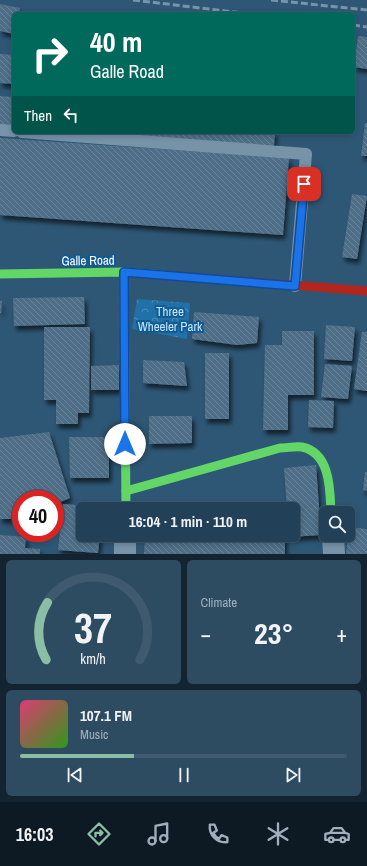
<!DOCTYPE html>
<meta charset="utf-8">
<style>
:root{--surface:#224158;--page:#2e4c61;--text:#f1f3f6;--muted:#a2afba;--line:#3f5a6e;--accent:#8abfa5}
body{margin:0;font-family:"Archivo Narrow",sans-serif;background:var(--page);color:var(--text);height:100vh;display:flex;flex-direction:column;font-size:15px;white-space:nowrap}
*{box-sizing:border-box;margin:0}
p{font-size:13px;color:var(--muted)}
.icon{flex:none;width:22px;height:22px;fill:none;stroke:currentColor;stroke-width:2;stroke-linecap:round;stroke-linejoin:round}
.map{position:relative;height:554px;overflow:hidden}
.side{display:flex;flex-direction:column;gap:6px;padding:6px;background:#132430;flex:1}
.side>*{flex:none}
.top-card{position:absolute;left:12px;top:12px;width:343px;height:122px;border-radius:6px;box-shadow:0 2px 6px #0003,0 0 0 1px var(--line);background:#00695c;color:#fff;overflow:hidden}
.buttons{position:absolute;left:319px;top:506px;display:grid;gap:8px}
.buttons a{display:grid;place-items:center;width:36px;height:36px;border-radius:6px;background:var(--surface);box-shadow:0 2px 6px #0003,0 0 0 1px var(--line);font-size:20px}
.speed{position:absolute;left:12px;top:490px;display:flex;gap:8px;font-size:20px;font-weight:700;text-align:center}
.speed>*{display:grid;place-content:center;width:52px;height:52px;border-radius:50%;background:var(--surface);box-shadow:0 2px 6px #0003,0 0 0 1px var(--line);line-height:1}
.speed .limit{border:6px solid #d22;background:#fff;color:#111}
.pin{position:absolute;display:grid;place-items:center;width:34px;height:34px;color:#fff;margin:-17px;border-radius:8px;box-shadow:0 2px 6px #0006}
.me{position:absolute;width:44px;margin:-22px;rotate:0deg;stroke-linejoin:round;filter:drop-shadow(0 0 3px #0008)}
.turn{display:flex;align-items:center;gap:14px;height:84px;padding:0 12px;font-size:18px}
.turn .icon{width:52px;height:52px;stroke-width:2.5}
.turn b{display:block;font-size:28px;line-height:34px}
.then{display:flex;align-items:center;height:38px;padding:0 12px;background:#0003;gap:8px;font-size:15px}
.big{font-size:30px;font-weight:700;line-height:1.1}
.side .tile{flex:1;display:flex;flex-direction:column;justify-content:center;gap:6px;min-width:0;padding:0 14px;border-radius:6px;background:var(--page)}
.side .dial{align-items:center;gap:0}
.dial svg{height:104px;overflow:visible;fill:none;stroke:var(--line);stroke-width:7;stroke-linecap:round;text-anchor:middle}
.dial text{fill:var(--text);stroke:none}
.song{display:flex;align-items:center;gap:12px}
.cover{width:48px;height:48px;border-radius:6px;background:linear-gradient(135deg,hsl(340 70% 55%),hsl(110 70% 35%))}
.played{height:4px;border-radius:2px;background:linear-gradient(90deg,var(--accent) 35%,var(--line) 35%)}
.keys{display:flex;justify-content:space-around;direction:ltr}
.heat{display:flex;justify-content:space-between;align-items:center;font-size:22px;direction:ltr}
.side .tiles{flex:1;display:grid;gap:6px;grid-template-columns:1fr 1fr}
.tile:last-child{grid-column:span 2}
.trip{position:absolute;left:76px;top:502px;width:224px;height:40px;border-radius:6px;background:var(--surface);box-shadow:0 2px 6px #0003,0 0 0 1px var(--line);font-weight:700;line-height:40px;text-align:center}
.tab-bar{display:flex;height:64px;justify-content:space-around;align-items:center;background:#0e1a23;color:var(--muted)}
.tab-bar .icon{width:28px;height:28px}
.tab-bar .on{color:var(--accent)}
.tab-bar b{font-size:18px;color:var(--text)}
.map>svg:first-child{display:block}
.forest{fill:url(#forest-crowns)}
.building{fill:url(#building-back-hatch);filter:url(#shadow)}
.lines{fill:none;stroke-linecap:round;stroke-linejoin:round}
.lane{stroke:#7693a8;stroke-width:12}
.street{stroke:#7693a8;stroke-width:22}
.fast{stroke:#63d668;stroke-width:9}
.jam{stroke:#b3261e;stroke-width:9}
.rail{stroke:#7993a7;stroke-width:3;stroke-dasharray:7 3;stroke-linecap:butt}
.route-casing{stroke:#114b97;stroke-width:10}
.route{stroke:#1a73e8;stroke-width:7}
.labels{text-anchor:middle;stroke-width:4;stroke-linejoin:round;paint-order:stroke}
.street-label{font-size:13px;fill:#fff;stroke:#105b93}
.park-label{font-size:13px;fill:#c5e6fe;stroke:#105b93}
</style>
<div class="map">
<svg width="367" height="554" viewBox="0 0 367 554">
<defs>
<pattern id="forest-crowns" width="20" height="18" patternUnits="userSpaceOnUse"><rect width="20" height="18" fill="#2171a8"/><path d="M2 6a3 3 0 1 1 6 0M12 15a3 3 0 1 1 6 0" fill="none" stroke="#4d8db9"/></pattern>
<pattern id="building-back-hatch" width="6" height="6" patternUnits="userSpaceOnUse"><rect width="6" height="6" fill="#4e6e86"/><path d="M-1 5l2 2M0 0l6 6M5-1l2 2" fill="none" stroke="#698498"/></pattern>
<filter id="shadow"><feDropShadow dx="2.5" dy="4.5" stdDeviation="2" flood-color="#0009"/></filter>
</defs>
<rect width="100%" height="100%" fill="#2e5775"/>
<!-- forest -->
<path class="forest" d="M137,299L190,303L187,339L132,329Z"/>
<!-- building -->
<g class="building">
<path d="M0,4L20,8L19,14H14V34L0,31Z"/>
<path d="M358,36L367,37V69L354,67Z"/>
<path d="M0,54L14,55V84L0,83Z"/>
<path d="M0,96L14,97V128L0,127Z"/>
<path d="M365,123H367V156H361Z"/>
<path d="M83,132H275L274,146Z"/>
<path d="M0,138L289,158L283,235L0,215Z"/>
<path d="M352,194L367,196L357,259L342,257Z"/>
<path d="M84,297L85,324L14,326L13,298Z"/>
<path d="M0,301H2L1,313H0Z"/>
<path d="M194,312L259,317L257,343L237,345L192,339Z"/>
<path d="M326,325L355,327L352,361L324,359Z"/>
<path d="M44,327H90L89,413H78V424H56V400H44Z"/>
<path d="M282,331H314V395H288V430H263L265,345H282Z"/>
<path d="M362,332H367V391L354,389Z"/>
<rect x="205" y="353" width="24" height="66"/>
<path d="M143,360L184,362L187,386L143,383Z"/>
<path d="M325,364L352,366L348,399L321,397Z"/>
<path d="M119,365V390H91V366Z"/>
<path d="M309,400L334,401L333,428L308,427Z"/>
<path d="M149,416H192V443L149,444Z"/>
<path d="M49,432L70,498L55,504V499H21V516L12,519H0V438Z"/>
<path d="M69,437H109V478H70Z"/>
<path d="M316,465L321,535L289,537V535H293V509H287L284,468Z"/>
<path d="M365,472H367V491L363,490Z"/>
<path d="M63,504L103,507V509H83V535H100L98,553L58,550Z"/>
<path d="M349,527L367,529V554H346Z"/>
<path d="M0,535L26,537L25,548L40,549V554H0Z"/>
<path d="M145,535H285V554H144Z"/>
</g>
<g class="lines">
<!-- lane -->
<g class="lane">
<path d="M0,130L14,131"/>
<path d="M22,132L306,154L295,286"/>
</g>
<!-- street -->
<g class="street">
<path d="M333,535L334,554"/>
<path d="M125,554V535"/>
</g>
<!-- fast -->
<g class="fast">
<path d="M124,272L126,509"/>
<path d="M0,274L124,272L164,275"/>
<path d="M126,491L280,448C287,448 295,446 302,447C331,453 330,491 331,513"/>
</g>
<!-- jam -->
<path class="jam" d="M164,275L367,291"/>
<!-- rail -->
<g class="rail">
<path d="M133,0L251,14"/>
<path d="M271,0L367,10"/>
<path d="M353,25L367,27"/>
</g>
</g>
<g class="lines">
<!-- route casing -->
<g class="route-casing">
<path id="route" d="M125,444L124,272L295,286L304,184"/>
</g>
<!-- route -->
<use href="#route" class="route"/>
</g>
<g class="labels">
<!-- street labels -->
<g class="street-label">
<text transform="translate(88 260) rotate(-1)" y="5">Galle Road</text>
</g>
<!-- park labels -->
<g class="park-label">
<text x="170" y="316">Three<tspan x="170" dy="15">Wheeler Park</tspan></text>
</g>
</g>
</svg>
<div class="buttons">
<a><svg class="icon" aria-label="search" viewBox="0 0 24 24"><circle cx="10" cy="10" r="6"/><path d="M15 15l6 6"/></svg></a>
</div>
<div class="speed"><div class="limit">40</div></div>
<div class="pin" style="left:304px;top:184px;background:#d93025"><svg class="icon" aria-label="arrive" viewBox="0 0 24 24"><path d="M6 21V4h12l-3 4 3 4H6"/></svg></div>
<svg class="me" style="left:125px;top:444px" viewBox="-20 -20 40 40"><circle r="19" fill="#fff"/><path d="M0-13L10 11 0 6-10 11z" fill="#1a73e8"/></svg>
<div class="trip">16:04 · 1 min · 110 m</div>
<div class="top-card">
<div class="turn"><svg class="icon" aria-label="right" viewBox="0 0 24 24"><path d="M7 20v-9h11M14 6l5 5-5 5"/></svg><div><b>40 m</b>Galle Road</div></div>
<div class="then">Then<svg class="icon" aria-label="left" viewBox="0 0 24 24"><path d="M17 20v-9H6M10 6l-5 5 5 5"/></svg></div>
</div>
</div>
<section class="side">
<div class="tiles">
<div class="tile dial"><svg viewBox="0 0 100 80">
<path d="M14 69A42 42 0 1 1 86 69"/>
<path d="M14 69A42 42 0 0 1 15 25" stroke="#8abfa5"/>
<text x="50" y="56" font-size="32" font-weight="700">37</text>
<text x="50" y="72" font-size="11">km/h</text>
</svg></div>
<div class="tile"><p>Climate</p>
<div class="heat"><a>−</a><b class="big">23°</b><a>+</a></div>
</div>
<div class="tile">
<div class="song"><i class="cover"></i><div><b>107.1 FM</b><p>Music</p></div></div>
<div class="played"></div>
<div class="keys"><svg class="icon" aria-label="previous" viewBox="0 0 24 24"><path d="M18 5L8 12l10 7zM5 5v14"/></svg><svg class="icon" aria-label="pause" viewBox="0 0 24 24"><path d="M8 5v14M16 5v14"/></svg><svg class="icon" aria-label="next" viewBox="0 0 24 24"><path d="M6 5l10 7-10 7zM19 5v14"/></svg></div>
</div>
</div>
</section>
<nav class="tab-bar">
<b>16:03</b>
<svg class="icon on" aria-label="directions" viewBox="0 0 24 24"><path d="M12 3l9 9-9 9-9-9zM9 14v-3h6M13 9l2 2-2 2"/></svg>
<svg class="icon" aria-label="music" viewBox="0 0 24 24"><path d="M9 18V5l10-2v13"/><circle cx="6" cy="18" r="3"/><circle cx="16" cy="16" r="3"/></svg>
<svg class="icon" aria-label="phone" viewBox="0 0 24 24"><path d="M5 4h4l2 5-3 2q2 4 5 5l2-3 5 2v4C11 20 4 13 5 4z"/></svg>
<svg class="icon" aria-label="climate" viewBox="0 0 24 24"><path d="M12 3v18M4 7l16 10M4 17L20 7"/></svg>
<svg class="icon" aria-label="car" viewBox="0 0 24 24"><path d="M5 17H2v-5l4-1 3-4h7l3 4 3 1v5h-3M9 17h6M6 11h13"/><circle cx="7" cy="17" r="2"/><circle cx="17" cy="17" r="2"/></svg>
</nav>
